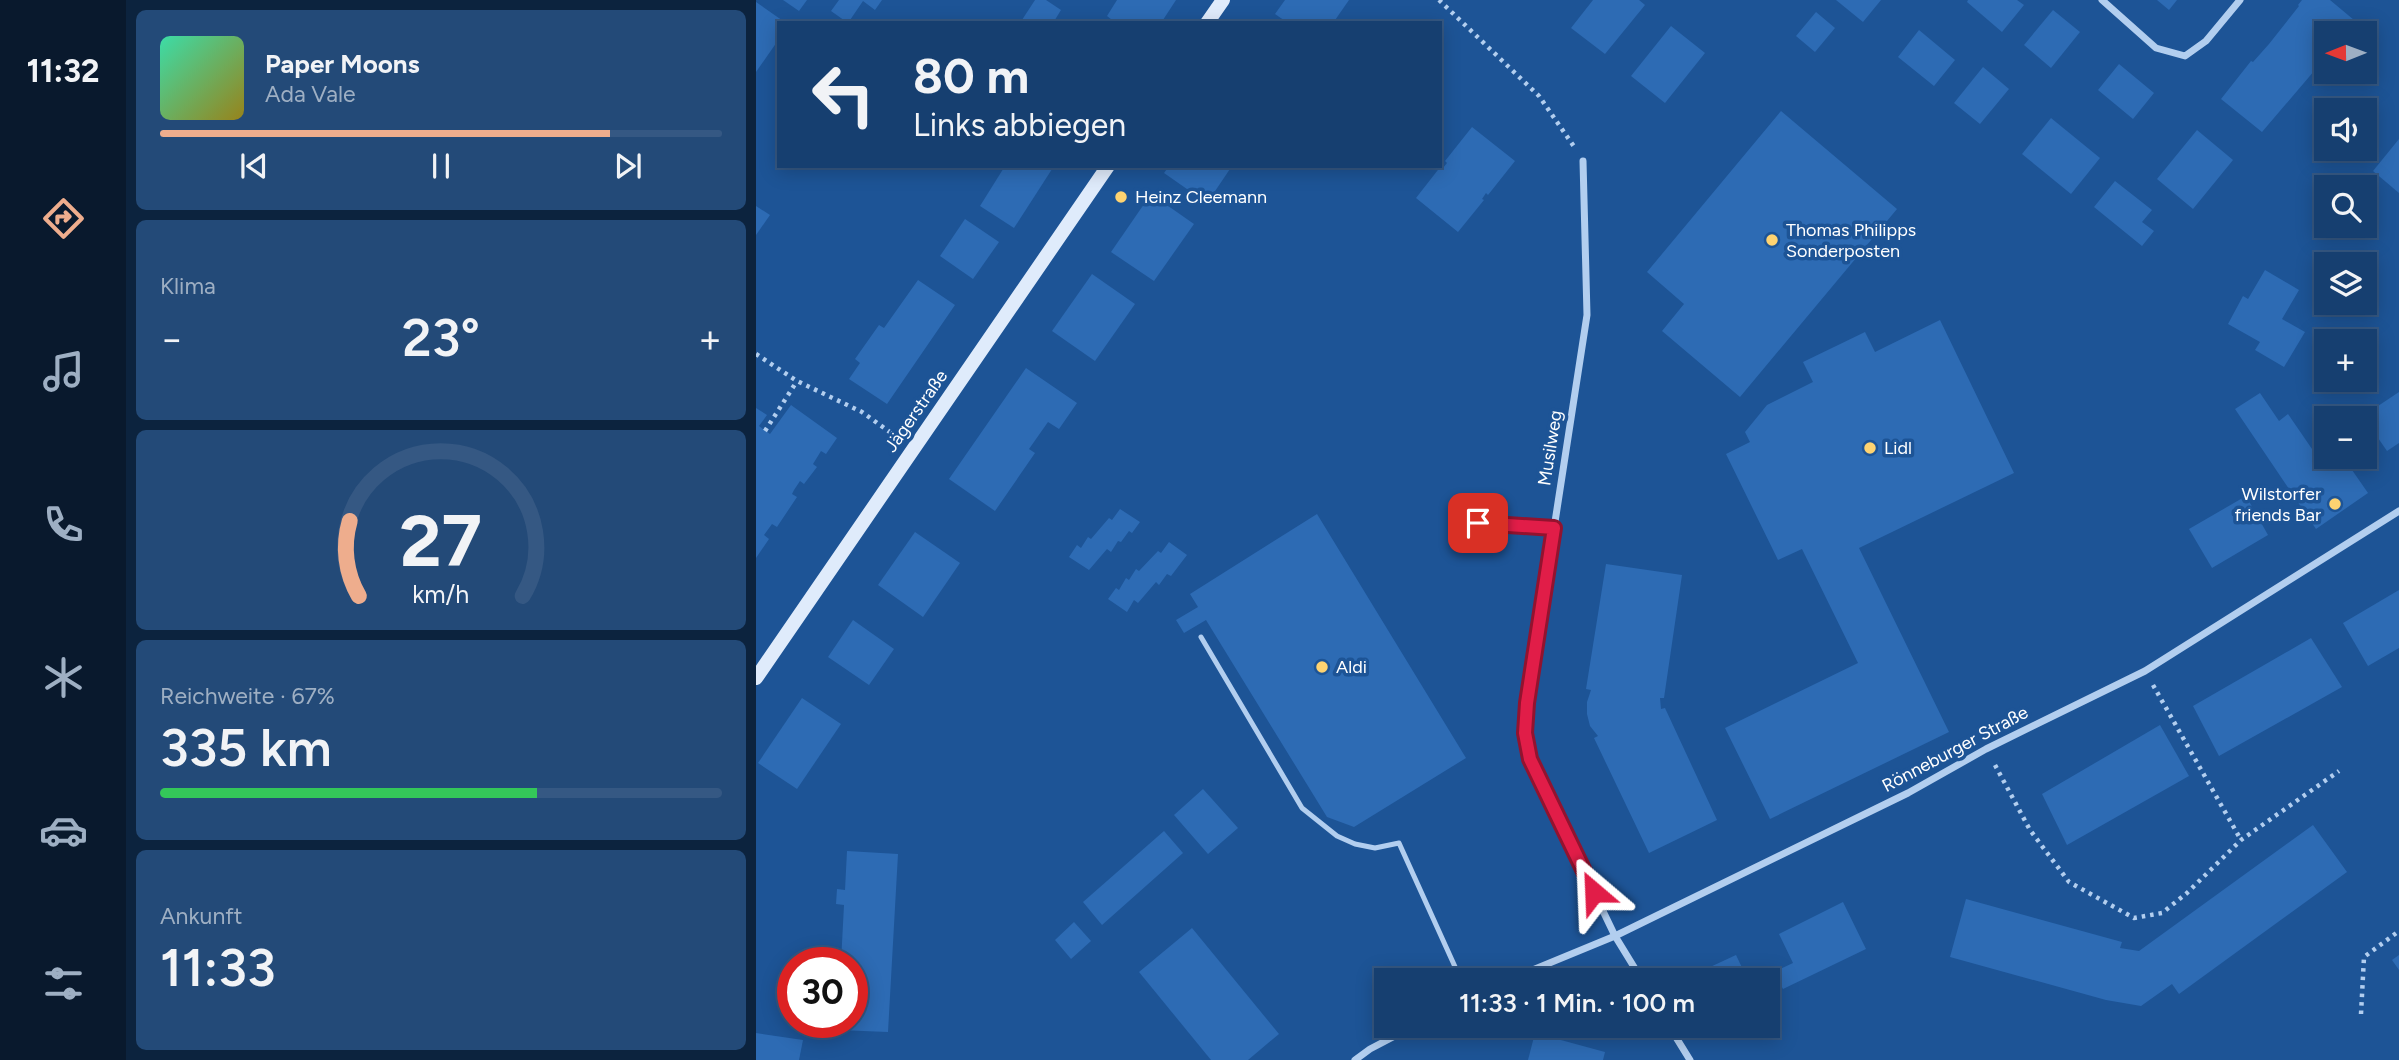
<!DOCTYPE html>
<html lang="de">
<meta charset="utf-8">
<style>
:root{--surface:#163f70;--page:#234a78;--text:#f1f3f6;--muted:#9eafc3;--line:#355883;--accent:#eead8d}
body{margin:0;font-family:Figtree,sans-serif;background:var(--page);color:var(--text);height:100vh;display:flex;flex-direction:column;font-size:26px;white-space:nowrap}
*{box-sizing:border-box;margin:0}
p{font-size:23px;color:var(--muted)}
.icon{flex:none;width:38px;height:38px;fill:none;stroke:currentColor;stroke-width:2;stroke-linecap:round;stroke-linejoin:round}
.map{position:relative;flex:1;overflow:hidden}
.sheet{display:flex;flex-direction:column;gap:10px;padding:10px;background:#0c233e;width:630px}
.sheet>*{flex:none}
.top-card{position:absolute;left:21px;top:21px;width:665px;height:147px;border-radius:0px;box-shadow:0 4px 18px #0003,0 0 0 2px var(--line);background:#163f70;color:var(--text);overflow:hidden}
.needle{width:46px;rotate:269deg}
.fabs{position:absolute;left:1558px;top:21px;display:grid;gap:14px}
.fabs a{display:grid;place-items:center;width:63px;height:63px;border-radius:0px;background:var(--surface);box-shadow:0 4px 18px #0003,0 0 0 2px var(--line);font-size:35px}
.speed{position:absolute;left:21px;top:947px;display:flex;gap:14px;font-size:35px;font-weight:700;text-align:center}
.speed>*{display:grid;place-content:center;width:91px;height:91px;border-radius:50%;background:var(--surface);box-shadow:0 4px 18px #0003,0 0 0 2px var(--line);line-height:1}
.speed .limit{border:10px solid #d22;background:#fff;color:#111}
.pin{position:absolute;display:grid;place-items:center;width:60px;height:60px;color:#fff;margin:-30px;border-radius:14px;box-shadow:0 4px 10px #0006}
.me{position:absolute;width:77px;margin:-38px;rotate:334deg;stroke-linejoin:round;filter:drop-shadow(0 0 5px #0008)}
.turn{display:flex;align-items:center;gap:24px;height:147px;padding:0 21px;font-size:32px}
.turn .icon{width:91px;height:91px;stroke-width:2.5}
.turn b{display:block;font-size:49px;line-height:60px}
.big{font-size:52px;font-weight:600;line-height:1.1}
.sheet .widget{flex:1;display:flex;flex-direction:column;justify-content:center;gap:10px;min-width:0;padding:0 24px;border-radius:10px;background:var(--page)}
.sheet .dial{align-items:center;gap:0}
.dial svg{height:182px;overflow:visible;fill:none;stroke:var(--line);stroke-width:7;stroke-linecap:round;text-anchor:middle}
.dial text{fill:var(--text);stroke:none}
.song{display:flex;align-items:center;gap:21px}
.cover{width:84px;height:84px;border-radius:10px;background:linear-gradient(135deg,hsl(160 70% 55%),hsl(50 70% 35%))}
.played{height:7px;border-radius:4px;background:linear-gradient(90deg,var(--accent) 80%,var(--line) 80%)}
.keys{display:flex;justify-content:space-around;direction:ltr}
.heat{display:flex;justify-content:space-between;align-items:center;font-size:38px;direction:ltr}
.charge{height:10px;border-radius:5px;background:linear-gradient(90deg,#34c759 67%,var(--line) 0)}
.trip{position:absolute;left:618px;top:968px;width:406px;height:70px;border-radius:0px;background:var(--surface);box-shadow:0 4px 18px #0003,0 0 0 2px var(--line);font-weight:600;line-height:70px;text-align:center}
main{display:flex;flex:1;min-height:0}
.menu{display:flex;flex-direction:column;width:126px;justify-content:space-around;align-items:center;background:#09192d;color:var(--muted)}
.menu .icon{width:49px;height:49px}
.menu .current{color:var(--accent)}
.menu b{font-size:32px;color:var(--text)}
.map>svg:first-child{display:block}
.building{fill:#2d6bb4}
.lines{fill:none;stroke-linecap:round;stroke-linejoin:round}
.path{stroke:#b2ceef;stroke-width:4.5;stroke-dasharray:3.5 5;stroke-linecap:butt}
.lane{stroke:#b2ceef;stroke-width:5}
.street{stroke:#b2ceef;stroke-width:7}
.secondary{stroke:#dfebfb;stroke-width:14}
.route-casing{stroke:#92132f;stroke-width:18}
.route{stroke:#e11d48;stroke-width:12}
.poi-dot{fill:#fed371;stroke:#1d5496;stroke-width:2.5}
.labels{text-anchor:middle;stroke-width:7;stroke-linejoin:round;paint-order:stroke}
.poi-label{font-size:18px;fill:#fff;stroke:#1d5496;text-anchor:start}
.street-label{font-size:18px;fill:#fff;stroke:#1d5496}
</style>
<main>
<nav class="menu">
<b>11:32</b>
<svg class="icon current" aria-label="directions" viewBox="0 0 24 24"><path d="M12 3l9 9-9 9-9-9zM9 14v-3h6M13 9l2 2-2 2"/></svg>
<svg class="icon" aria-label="music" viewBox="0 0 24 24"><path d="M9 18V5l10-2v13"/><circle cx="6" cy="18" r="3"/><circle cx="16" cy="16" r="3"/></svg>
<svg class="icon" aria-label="phone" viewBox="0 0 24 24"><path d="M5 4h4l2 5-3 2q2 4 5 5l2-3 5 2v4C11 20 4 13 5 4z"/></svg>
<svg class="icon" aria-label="climate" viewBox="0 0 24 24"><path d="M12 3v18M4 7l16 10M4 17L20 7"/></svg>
<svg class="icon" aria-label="car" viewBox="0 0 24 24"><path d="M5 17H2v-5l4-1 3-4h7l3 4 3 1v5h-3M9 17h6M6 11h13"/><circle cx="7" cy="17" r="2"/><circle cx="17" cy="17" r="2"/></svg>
<svg class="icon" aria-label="filters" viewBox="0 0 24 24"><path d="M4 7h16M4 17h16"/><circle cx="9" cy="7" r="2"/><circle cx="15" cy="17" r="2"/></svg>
</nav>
<section class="sheet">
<div class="widget">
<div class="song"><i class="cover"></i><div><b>Paper Moons</b><p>Ada Vale</p></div></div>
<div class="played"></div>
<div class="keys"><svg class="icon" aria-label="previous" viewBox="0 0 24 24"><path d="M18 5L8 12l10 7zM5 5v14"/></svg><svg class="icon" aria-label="pause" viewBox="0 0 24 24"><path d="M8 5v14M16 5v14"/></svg><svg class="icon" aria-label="next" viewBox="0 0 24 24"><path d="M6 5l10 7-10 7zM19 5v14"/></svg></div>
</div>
<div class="widget"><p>Klima</p>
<div class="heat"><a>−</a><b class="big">23°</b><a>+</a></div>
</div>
<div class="widget dial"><svg viewBox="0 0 100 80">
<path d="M14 69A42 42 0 1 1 86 69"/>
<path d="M14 69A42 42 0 0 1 10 36" stroke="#eead8d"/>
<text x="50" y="56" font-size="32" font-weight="700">27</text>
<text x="50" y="72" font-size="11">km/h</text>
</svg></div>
<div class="widget"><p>Reichweite · 67%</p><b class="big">335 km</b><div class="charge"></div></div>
<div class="widget"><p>Ankunft</p><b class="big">11:33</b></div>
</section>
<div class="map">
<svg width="1643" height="1060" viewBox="0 0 1643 1060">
<rect width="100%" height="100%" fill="#1d5496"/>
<!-- building -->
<g class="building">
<path d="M27,0H51L43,11Z"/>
<path d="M83,0H126L119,10L107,1L92,23L75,11Z"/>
<path d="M279,0H290L305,10L297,23H264Z"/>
<path d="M361,0H420L405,23H360L351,16Z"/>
<path d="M529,0H593L577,23H532L519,14Z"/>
<path d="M837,0H883L889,5L849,54L815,28Z"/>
<path d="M1080,0H1125L1107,22Z"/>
<path d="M1212,0H1261L1268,5L1246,32L1211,2Z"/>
<path d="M1401,0H1421L1413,10Z"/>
<path d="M1546,0H1574L1598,20L1587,33H1570V57L1506,132L1465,99L1495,61L1497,62L1513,44L1543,6L1542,5Z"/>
<path d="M0,2L30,23H23V39L0,72Z"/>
<path d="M1297,10L1324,32L1295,68L1268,45Z"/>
<path d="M1060,12L1079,28L1059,52L1040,36Z"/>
<path d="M915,26L949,53L909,103L875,76Z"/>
<path d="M1163,30L1199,60L1178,86L1142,57Z"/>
<path d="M1363,64L1398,93L1377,119L1342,90Z"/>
<path d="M1227,67L1253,89L1224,124L1198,103Z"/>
<path d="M1025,111L1141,209L984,397L906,331L928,304L891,272Z"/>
<path d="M1295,118L1344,158L1315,194L1266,154Z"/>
<path d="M716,127L759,161L732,195L730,193L726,199L728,200L702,232L660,198L685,166L687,168L691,163L689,161Z"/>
<path d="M1441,130L1477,160L1437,209L1401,179Z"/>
<path d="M1643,139V193L1617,171Z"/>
<path d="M249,166H298L258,228L224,206Z"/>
<path d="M413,166H476L451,203L408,173Z"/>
<path d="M1359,181L1396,210L1386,222L1398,231L1386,246L1338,207Z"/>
<path d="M395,194L438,224L398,281L355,252Z"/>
<path d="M0,206L14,215L0,235Z"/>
<path d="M209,219L243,242L217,279L184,256Z"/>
<path d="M1509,270L1543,290L1526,319L1549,332L1528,367L1499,350L1504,342L1472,324L1487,296L1492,299Z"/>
<path d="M336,274L379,304L339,361L296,331Z"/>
<path d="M162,280L199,305L131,404L93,379L104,363L99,359L123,325L128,328Z"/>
<path d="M1184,320L1258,473L1103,548L1193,732L1014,819L969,728L1102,663L1046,549L1022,560L970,454L994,442L989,432L1011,405L1057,382L1047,362L1109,332L1119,352Z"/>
<path d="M270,368L321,403L303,429L292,422L273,449L279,453L239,511L193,479Z"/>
<path d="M1643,392V443L1631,451L1607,416Z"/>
<path d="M1504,393L1523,421L1532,414L1567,465L1579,457H1587L1612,493L1560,529L1479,409Z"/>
<path d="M35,405L81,438L70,454L65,451L57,464L61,467L48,484L44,481L38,490L36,494L41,497L21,527L16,524L8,535L13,539L0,558V408L11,415L3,426L14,434Z"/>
<path d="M1490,496L1512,535L1456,568L1433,529Z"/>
<path d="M364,509L384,522L376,533L373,531L365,542L362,541L355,552L351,549L333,570L313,557L321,545L325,548L332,537L335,539L353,518L356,520Z"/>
<path d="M561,514L710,758L598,827L571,817L450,620L428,633L420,620L442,607L434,594Z"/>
<path d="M159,532L204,563L167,617L122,585Z"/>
<path d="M413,542L431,555L415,576L411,574L403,585L400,582L382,603L378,600L371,612L352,599L360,588L363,590L370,578L373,580L380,569L383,571L402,551L405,553Z"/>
<path d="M850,564L926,575L908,698H904L905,709L909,708L961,820L893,853L838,738L842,736L834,726L831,714V702L835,690L830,689Z"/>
<path d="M1643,590V648L1612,666L1587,623Z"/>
<path d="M97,620L138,649L113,685L72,657Z"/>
<path d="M1555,638L1586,687L1463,756L1437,706Z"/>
<path d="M46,698L85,724L41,789L2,763Z"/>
<path d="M1404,725L1433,776L1311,845L1286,794Z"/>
<path d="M447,789L482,828L452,854L418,815Z"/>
<path d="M1557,825L1591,872L1423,994L1416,984L1385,1006L1350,1000L1194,957L1210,899L1366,942L1364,948L1383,951Z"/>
<path d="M408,831L427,853L346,925L327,902Z"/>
<path d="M91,851L142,854L132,1032L82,1030V1022H96V962H85L88,905L80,904L81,889L89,890Z"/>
<path d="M1087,902L1110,949L1027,989L1018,972L1037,963L1023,934Z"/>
<path d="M318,922L335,941L315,959L299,940Z"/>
<path d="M436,928L523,1034L492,1060H455L383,972Z"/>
<path d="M980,955L992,980H942L939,974Z"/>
<path d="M1643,955V970L1636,960Z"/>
<path d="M0,1033L47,1040L43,1060H0Z"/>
<path d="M779,1033L849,1052L847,1060H772Z"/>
</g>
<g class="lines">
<!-- path -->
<g class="path">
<path d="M683,0L783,96L819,148"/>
<path d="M0,354L41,381L106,412L142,438"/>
<path d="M9,431L41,381"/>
<path d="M1397,685L1485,840"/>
<path d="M1239,765L1274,830L1313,882L1378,918L1406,913L1431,893L1485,840L1583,771"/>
<path d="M1605,1014L1608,957L1643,931"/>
</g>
<!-- lane -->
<g class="lane">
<path d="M722,523L798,528"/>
<path d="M445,637L546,808L581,836L599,844L619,848L643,843L705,980"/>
</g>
<!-- street -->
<g class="street">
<path d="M1346,0L1400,48L1429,56L1450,41L1484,0"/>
<path d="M827,161L831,315L771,703L769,733L774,759L859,936L886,980"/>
<path d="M752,980L859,936L1152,793L1230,749L1389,671L1643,511"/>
<path d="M913,1026L934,1060"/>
<path d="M599,1060L614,1049L658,1026"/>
</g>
<!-- secondary -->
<g class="secondary">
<path d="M451,23L467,0"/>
<path d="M0,678L352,166"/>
</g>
</g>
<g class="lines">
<!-- route casing -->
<g class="route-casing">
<path id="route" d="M722,523L798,528L771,703L769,733L774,759L838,892"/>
</g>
<!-- route -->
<use href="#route" class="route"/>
</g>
<!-- markers -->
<g class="poi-dot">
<circle cx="365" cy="197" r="7"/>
<circle cx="1016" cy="240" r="7"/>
<circle cx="1114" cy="448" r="7"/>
<circle cx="1579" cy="504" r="7"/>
<circle cx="566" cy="667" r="7"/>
</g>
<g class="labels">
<!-- poi labels -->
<g class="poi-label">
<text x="379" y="203">Heinz Cleemann</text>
<text x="1030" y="236">Thomas Philipps<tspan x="1030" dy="21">Sonderposten</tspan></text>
<text x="1128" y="454">Lidl</text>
<text x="1565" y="500" text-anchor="end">Wilstorfer<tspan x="1565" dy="21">friends Bar</tspan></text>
<text x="580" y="673">Aldi</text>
</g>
<!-- street labels -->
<g class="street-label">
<text transform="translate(160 411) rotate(-55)" y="6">Jägerstraße</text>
<text transform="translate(794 448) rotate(-81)" y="6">Musilweg</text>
<text transform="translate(1199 749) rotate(-28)" y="6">Rönneburger Straße</text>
</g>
</g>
</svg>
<div class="fabs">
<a><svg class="needle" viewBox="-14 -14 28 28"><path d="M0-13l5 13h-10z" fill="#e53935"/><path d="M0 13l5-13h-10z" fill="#9eafc3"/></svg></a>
<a><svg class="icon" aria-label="sound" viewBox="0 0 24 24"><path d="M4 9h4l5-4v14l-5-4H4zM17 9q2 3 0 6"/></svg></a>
<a><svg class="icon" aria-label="search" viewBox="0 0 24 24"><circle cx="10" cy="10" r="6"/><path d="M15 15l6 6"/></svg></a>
<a><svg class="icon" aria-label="layers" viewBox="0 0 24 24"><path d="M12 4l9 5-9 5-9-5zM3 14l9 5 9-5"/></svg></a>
<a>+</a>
<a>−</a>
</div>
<div class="speed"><div class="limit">30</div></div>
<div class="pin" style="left:722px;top:523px;background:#d93025"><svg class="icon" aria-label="arrive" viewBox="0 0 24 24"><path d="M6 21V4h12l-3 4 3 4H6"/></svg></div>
<svg class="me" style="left:838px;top:892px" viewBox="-20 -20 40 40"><path d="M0-17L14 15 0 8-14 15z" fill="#e11d48" stroke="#fff" stroke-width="4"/></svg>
<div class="trip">11:33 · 1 Min. · 100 m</div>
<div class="top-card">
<div class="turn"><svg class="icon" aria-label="left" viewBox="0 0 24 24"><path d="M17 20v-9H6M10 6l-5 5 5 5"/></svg><div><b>80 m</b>Links abbiegen</div></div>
</div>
</div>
</main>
